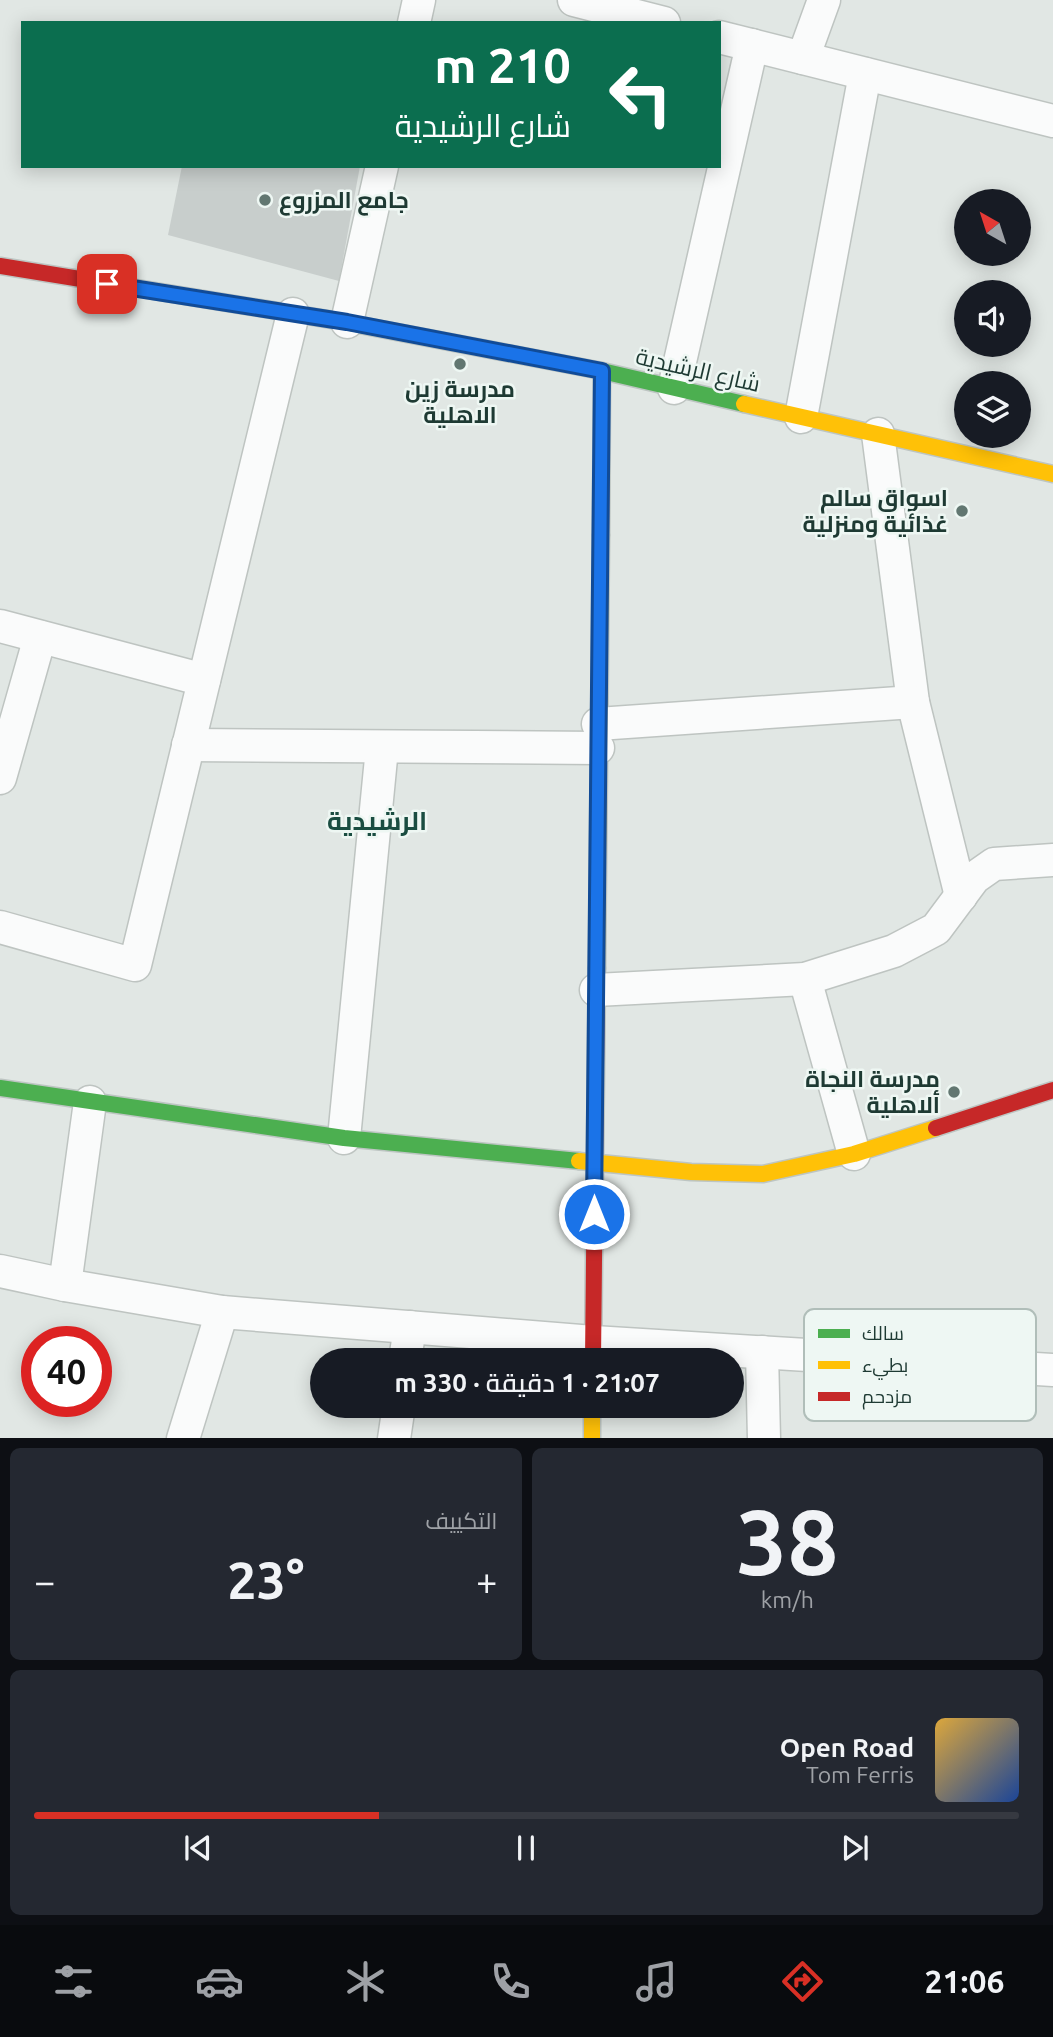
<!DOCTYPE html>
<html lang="ar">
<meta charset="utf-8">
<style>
:root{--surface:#171b24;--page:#242831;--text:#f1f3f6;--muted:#9ea1a6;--line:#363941;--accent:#d93025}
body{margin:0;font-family:Ubuntu,Cairo,sans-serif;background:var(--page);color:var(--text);direction:rtl;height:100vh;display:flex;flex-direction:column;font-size:26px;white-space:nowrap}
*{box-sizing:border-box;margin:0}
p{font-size:23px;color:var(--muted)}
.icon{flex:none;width:38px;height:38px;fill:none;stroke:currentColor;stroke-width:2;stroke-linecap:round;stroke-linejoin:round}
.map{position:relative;height:1438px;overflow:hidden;direction:ltr}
.side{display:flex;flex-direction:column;gap:10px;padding:10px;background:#0d0f14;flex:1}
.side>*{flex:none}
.top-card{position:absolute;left:21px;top:21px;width:700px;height:147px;border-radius:0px;box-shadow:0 4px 18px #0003;direction:rtl;background:#0b6e4f;color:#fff;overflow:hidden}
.needle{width:46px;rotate:321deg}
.tools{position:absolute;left:954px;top:189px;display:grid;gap:14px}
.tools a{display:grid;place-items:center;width:77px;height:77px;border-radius:50%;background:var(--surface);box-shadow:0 4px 18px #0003;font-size:35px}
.speed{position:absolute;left:21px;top:1326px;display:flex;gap:14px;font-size:35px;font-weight:700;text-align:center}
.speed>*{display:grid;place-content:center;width:91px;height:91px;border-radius:50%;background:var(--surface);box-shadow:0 4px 18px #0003;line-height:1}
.speed .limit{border:10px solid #d22;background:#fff;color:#111}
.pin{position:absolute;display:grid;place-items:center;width:60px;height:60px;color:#fff;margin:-30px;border-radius:14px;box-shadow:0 4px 10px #0006}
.me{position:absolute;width:77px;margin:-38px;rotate:0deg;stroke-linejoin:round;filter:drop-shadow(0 0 5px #0008)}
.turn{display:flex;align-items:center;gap:24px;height:147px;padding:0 35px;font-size:32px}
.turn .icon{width:91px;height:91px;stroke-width:2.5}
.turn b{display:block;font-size:49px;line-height:60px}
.big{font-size:52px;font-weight:600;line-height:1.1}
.side .card{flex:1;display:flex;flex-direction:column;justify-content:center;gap:10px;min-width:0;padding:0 24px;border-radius:10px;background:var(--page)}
.side .dial{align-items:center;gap:0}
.dial b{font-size:91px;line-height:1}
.song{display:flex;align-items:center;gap:21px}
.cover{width:84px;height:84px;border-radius:10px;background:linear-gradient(135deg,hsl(40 70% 55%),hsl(220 70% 35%))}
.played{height:7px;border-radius:4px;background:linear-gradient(90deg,var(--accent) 35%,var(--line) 35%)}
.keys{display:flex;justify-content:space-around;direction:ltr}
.heat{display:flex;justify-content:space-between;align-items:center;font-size:38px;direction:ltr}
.side .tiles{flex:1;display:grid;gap:10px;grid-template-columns:1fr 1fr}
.card:last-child{grid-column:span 2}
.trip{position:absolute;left:310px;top:1348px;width:434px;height:70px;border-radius:35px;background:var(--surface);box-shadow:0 4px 18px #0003;font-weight:600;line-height:70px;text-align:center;direction:rtl}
.tabs{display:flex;height:112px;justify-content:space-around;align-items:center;background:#090b0e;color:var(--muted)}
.tabs .icon{width:49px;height:49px}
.tabs .current{color:var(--accent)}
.tabs b{font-size:32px;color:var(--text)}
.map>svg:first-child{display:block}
.building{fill:#c8cecc}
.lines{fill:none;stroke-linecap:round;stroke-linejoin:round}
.street-casing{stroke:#bec4c1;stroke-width:35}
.fast-casing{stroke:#bdc5c2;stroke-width:19}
.slow-casing{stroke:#bdc5c2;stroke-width:19}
.jam-casing{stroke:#bdc5c2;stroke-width:19}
.street{stroke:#fafbfb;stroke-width:32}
.fast{stroke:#4caf50;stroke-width:16}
.slow{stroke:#ffc107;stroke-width:16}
.jam{stroke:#c62828;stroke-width:16}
.route-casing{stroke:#114b97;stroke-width:18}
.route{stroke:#1a73e8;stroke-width:12}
.poi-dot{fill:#627771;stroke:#eef7f3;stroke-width:2.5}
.labels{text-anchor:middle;stroke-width:5;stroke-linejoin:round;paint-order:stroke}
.poi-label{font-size:23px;font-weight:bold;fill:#1e3a33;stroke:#eef7f3;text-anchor:end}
.street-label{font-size:23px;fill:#1e3a33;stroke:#eef7f3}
.quarter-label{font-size:26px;font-weight:bold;fill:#1a4d41;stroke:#eef7f3}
.key{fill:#eef7f3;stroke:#b0beb9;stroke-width:2}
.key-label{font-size:19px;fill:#1e3a33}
</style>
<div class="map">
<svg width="1053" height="1439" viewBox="0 0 1053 1439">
<rect width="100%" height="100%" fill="#e1e7e4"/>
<!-- building -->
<path class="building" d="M182,166H360L339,281L168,235Z"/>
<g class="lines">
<!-- street casing -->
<g class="street-casing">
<g id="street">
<path d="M574,0L664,23"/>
<path d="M414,23L419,0"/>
<path d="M719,37L1053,121"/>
<path d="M803,58L824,0"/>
<path d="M347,322L382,166"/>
<path d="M674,388L752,45"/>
<path d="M801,417L865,74"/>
<path d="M878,434L913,702L961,896"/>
<path d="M0,626L204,680"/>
<path d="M598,724L913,702"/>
<path d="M188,745L598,748"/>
<path d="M0,778L40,637"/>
<path d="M0,927L135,965L293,314"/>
<path d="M805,979L854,1154"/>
<path d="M596,990L805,979L894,951L936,929L974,878L994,864L1053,860"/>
<path d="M344,1138L382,748"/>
<path d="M0,1271L65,1285L222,1312L593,1342L1053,1370"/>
<path d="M65,1285L90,1102"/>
<path d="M762,1352L764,1439"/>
<path d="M405,1360L410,1327"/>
<path d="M183,1439L222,1312"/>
<path d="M394,1439L399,1405"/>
</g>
</g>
<!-- fast casing -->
<g class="fast-casing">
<g id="fast">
<path d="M339,321L602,371L744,404"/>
<path d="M0,1088L344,1138L579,1161"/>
</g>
</g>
<!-- slow casing -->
<g class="slow-casing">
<g id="slow">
<path d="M744,404L1053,474"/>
<path d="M597,968L601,535"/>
<path d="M579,1161L691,1172L763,1174L854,1154L936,1128"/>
<path d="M592,1405V1439"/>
</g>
</g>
<!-- jam casing -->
<g class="jam-casing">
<g id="jam">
<path d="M0,266L339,321"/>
<path d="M601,535L602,371"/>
<path d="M936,1128L1053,1090"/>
<path d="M593,1360L597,968"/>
</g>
</g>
<!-- street -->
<use href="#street" class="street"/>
<!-- fast -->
<use href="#fast" class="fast"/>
<!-- slow -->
<use href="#slow" class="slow"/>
<!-- jam -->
<use href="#jam" class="jam"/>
</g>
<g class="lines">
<!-- route casing -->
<g class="route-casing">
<path id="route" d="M107,284L347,322L602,371L594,1214"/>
</g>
<!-- route -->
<use href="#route" class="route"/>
</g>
<!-- markers -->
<g class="poi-dot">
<circle cx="265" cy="200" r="7"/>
<circle cx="460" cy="364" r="7"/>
<circle cx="962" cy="511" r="7"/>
<circle cx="954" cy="1092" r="7"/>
</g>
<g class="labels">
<!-- poi labels -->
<g class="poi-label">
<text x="279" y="208" text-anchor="start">جامع المزروع</text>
<text x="460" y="397" text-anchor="middle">مدرسة زين<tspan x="460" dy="26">الاهلية</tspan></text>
<text x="948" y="506">اسواق سالم<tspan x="948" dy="26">غذائية ومنزلية</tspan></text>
<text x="940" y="1087">مدرسة النجاة<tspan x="940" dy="26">ألاهلية</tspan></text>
</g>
<!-- street labels -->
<g class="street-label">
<text transform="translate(698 370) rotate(13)" y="8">شارع الرشيدية</text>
</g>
<!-- quarter labels -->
<g class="quarter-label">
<text x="377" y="830">الرشيدية</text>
</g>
</g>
<!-- legend -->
<rect x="804" y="1309" width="232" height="112" rx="10" class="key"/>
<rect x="818" y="1329" width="32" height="9" fill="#4caf50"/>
<rect x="818" y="1361" width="32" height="8" fill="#ffc107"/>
<rect x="818" y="1392" width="32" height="9" fill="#c62828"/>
<g class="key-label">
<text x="862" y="1340">سالك</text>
<text x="862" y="1372">بطيء</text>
<text x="862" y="1403">مزدحم</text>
</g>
</svg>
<div class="tools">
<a><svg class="needle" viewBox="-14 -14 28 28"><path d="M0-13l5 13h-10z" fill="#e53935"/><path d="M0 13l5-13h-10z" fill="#9ea1a6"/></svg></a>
<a><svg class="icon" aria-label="sound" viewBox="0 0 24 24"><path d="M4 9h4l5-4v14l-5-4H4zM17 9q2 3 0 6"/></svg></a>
<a><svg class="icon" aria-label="layers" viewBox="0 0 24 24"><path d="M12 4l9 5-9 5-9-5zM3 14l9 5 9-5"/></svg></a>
</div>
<div class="speed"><div class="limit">40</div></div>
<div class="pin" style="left:107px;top:284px;background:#d93025"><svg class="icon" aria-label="arrive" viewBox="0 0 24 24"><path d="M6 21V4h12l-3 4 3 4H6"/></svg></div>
<svg class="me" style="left:594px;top:1214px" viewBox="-20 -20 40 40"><circle r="17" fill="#1a73e8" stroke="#fff" stroke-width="3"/><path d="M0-11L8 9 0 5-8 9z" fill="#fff"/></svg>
<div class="trip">21:07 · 1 دقيقة · 330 m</div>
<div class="top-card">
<div class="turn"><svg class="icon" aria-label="left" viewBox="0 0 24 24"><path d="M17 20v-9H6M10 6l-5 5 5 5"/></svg><div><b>210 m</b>شارع الرشيدية</div></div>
</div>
</div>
<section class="side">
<div class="tiles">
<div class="card dial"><b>38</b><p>km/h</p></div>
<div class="card"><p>التكييف</p>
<div class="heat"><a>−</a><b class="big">23°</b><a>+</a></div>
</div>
<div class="card">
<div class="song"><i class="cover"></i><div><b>Open Road</b><p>Tom Ferris</p></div></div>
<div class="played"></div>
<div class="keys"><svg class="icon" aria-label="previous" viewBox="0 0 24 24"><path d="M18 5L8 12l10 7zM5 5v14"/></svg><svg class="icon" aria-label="pause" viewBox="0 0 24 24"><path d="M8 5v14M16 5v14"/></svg><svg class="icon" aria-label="next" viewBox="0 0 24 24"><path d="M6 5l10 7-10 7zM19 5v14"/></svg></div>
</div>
</div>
</section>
<nav class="tabs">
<b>21:06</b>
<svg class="icon current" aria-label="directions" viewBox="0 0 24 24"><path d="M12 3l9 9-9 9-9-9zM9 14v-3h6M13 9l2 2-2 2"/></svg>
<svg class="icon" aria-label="music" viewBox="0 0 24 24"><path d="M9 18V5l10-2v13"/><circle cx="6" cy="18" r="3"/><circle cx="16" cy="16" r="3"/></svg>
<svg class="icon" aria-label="phone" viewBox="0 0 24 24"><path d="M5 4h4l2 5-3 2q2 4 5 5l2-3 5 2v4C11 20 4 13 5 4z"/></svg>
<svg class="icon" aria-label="climate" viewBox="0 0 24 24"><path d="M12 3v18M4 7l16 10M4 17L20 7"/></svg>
<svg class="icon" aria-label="car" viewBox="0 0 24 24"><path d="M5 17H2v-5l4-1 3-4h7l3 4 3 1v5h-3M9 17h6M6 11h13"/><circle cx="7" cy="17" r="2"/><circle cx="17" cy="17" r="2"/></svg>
<svg class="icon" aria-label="filters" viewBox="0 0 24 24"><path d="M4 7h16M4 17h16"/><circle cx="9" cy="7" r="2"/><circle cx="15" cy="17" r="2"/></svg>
</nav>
